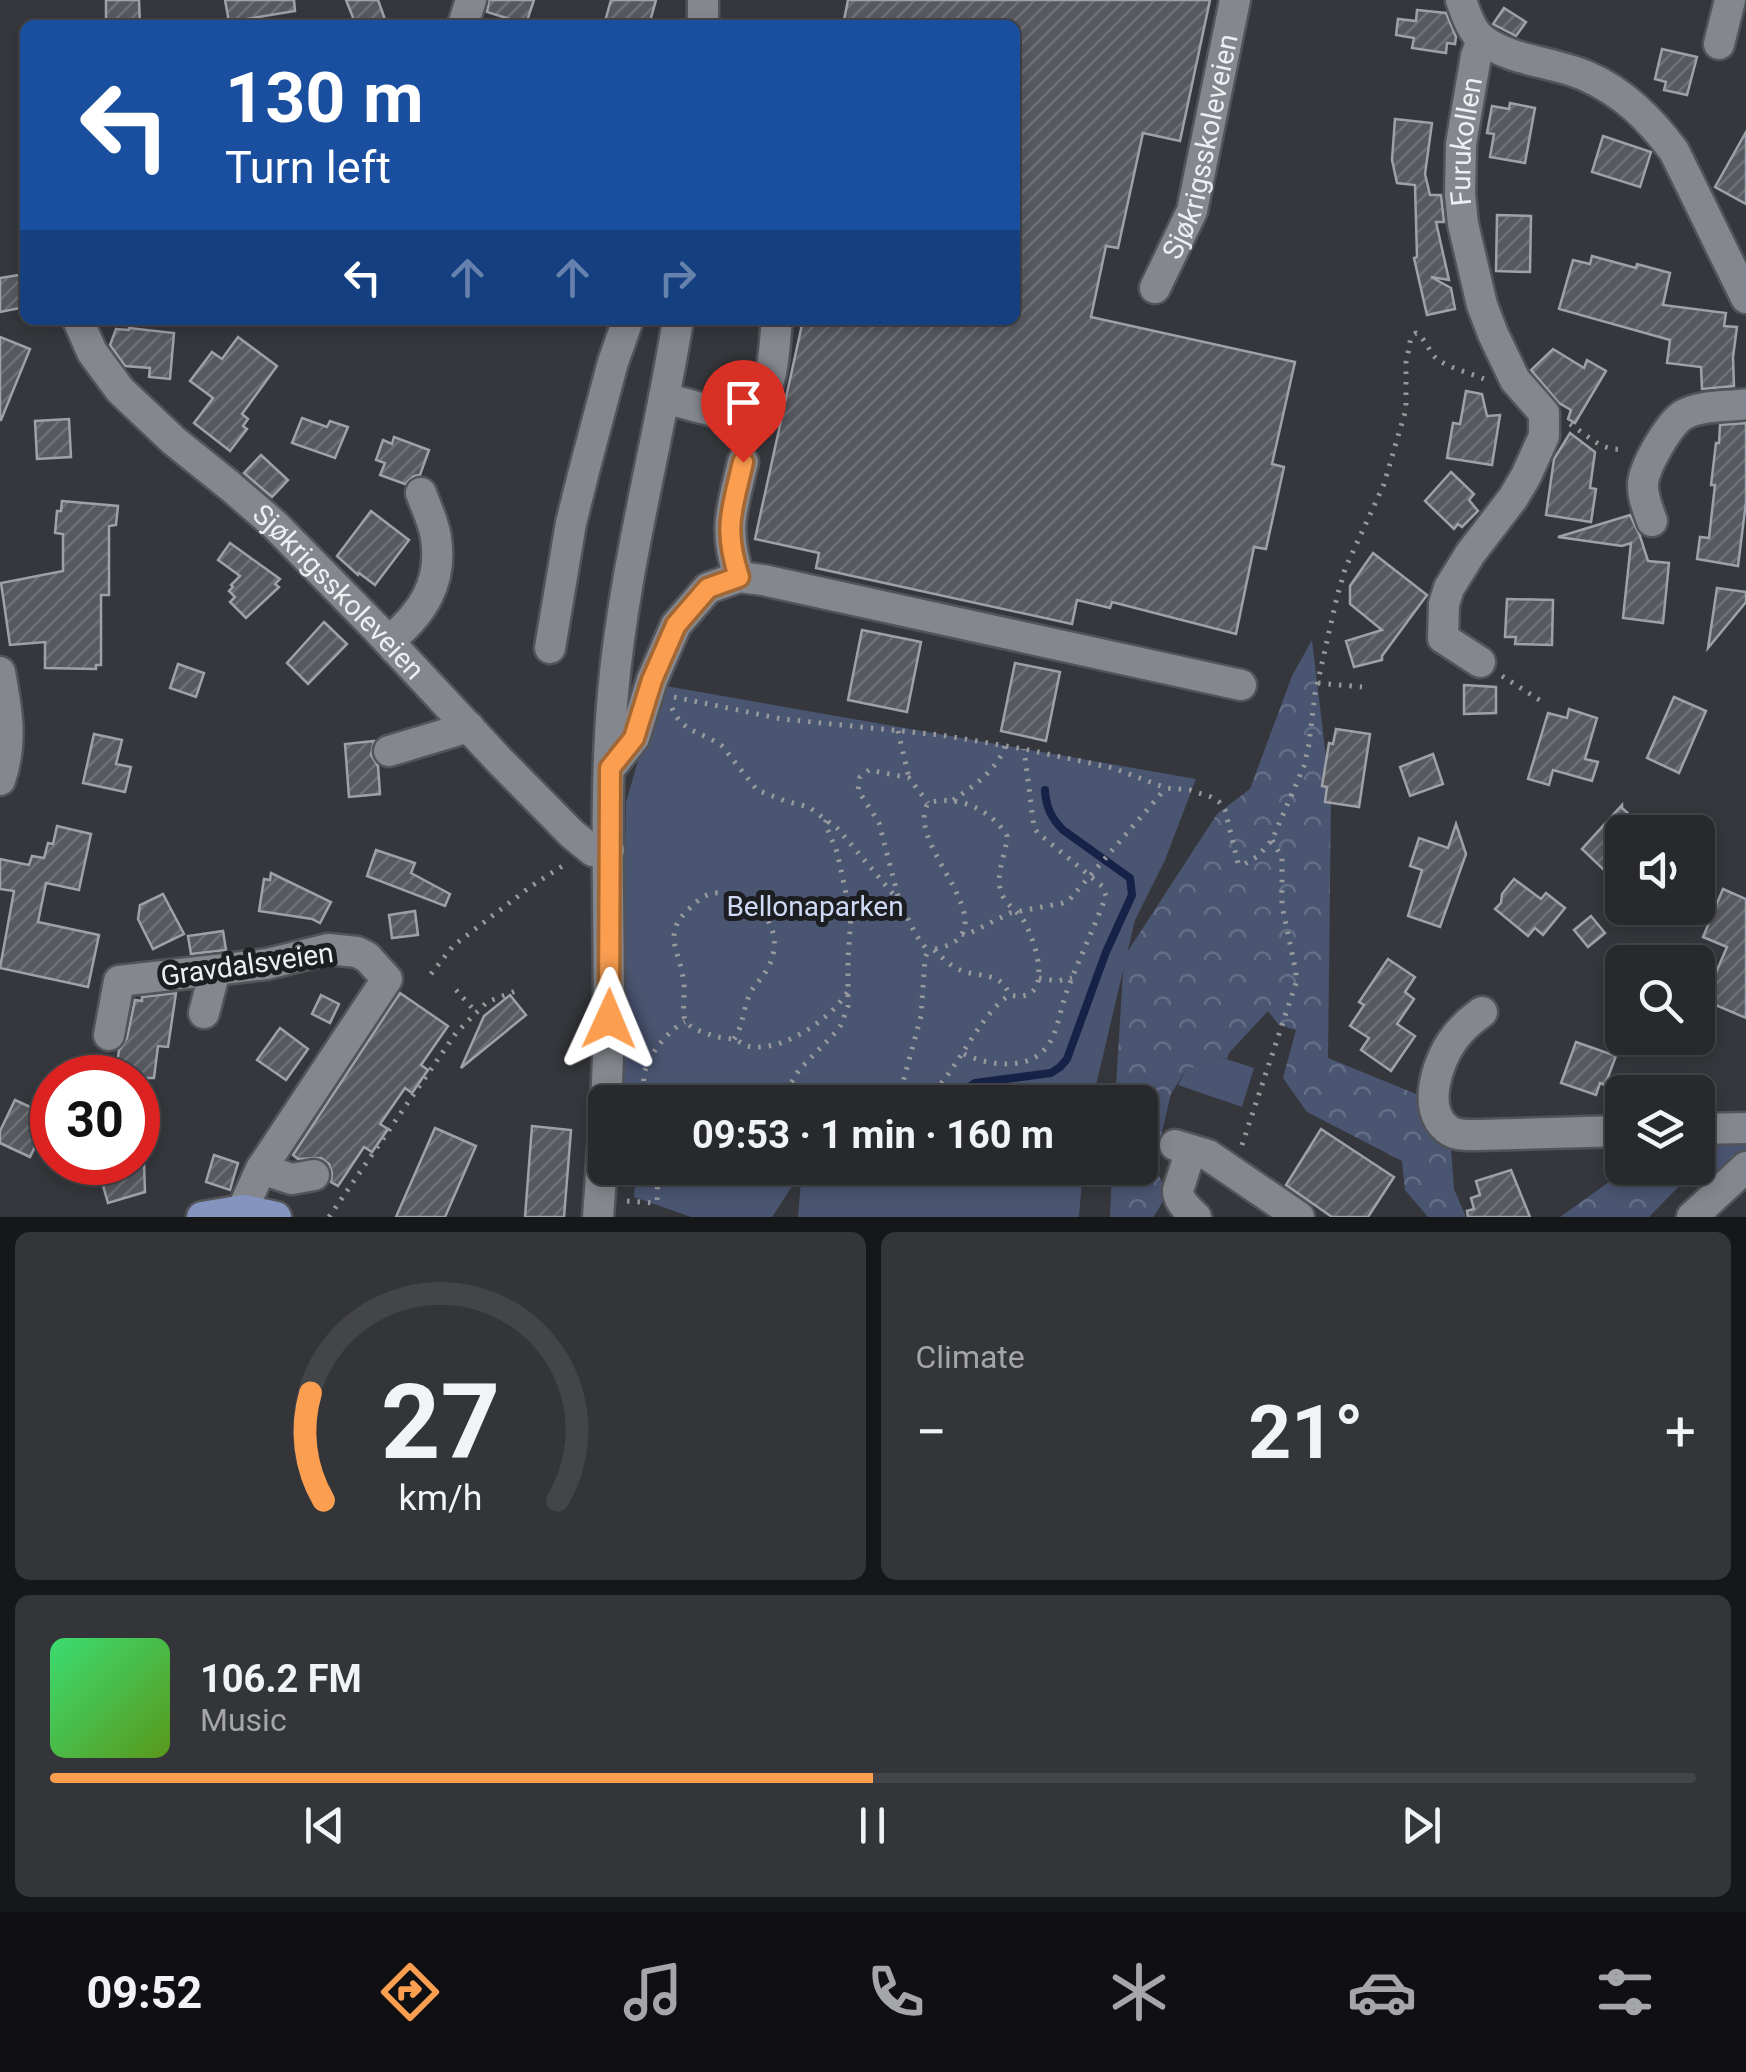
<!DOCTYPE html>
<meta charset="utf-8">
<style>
:root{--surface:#28292d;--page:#343539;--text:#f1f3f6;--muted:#a5a6aa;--line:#444549;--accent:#fb9e50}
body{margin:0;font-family:Roboto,sans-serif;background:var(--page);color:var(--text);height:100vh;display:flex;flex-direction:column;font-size:38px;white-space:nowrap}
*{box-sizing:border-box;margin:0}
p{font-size:32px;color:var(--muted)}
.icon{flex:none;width:55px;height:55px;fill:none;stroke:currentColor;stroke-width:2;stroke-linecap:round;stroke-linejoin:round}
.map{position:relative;height:1217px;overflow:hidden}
.details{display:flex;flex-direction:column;gap:15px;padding:15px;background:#161719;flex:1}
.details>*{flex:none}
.banner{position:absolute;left:20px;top:20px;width:1000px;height:305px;border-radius:15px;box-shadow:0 5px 15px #0003,0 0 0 2px var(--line);background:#1a4fa0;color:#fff;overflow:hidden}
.buttons{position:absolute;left:1605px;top:815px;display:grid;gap:20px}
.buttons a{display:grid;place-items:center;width:110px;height:110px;border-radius:15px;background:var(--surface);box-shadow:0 5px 15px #0003,0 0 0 2px var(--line);font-size:50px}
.speed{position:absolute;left:30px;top:1055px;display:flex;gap:20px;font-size:50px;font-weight:700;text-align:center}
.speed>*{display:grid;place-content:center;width:130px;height:130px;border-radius:50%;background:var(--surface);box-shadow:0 5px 15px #0003,0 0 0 2px var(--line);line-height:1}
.speed .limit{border:15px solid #d22;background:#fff;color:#111}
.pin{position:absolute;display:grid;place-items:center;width:85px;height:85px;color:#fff;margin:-102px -42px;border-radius:50% 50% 50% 0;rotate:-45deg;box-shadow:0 0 10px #0007}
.pin .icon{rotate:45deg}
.me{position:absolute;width:110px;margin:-55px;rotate:1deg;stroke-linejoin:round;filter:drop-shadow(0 0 8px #0008)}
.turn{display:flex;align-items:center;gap:35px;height:210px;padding:0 40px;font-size:45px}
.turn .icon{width:130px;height:130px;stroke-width:2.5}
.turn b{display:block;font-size:70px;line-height:85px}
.lanes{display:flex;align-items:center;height:95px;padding:0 40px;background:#0003;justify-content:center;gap:50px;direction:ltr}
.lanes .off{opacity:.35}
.big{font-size:75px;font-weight:700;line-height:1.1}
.details .card{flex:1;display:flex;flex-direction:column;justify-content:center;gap:15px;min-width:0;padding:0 35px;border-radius:15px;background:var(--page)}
.details .dial{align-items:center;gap:0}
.dial svg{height:260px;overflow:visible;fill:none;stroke:var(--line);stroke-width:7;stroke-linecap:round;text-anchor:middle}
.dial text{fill:var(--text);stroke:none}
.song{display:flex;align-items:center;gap:30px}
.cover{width:120px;height:120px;border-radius:15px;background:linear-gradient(135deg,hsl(140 70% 55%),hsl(90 70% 35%))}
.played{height:10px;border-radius:5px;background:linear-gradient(90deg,var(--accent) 50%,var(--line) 50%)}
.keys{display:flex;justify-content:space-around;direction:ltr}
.heat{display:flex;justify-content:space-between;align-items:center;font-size:55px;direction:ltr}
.details .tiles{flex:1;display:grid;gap:15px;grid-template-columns:1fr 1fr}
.card:last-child{grid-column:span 2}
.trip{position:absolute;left:588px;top:1085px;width:570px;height:100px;border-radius:15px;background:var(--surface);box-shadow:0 5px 15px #0003,0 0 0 2px var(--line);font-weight:700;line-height:100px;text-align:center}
.tabs{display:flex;height:160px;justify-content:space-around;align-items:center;background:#101012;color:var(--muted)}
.tabs .icon{width:70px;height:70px}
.tabs .current{color:var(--accent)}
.tabs b{font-size:45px;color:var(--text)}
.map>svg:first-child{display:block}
.forest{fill:url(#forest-crowns)}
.green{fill:#4a5571}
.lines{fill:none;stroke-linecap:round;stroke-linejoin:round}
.stream{stroke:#172248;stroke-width:8}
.building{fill:url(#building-hatch);stroke:#9ea1a8;stroke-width:2.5}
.minor-casing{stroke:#525459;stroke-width:35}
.major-casing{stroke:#525459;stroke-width:35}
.path{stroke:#97999d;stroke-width:5;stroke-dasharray:2.5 8;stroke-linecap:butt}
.minor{stroke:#84878d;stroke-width:30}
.major{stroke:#8394bf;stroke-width:30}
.route-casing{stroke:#a36734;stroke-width:25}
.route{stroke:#fb9e50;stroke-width:18}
.labels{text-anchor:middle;stroke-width:10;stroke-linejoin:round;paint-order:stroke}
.street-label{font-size:28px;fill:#eceef1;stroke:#1d1e21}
.park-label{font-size:28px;fill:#cfdaf6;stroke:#1d1e21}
</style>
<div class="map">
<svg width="1746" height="1217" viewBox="0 0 1746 1217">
<defs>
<pattern id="forest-crowns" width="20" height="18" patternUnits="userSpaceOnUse" patternTransform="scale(2.5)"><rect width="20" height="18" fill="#4a5571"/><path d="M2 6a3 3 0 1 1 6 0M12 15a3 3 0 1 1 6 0" fill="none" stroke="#646e86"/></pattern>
<pattern id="building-hatch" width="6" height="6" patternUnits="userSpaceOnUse" patternTransform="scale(2.5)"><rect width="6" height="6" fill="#57595f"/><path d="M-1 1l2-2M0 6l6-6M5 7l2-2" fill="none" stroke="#6f7176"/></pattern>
</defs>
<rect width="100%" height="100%" fill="#35373c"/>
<!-- forest -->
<g class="forest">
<path d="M1312,640L1331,798L1328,1058L1448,1107L1454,1189L1466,1217H1428L1405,1190L1402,1161L1307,1112L1283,1078L1296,1030L1279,1025L1268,1011L1229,1053L1227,1059L1214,1055L1191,1069L1187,1068L1171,1094L1159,1144L1154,1148L1151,1162C1165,1183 1170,1196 1153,1217H1110L1112,1168H1140V1102H1115L1124,957L1217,814L1250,789L1292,676Z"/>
<path d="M1746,1134V1149L1706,1187L1690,1175L1649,1217H1560L1623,1172L1626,1168H1698V1135Z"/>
</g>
<!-- green -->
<g class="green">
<path d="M660,685L1196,779L1165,860L1135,920L1093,1098L817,1096L798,1102H620L626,802Z"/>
<path d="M1214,1055L1254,1068L1242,1107L1178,1085L1187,1068L1191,1069Z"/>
<path d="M636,1168H794L793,1185L772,1217H691L634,1197Z"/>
<path d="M802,1168H1083L1079,1217H798Z"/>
</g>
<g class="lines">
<!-- stream -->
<path class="stream" d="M961,1092L975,1083L1051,1073L1060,1067L1067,1059L1106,952L1132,895L1130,878L1063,830C1051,818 1046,807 1045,790"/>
</g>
<!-- building -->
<g class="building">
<path d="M106,0H139L140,25H106Z"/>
<path d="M225,0H294L295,11L229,22Z"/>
<path d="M346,0H378L387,25H356Z"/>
<path d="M489,0H534L526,24L487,12Z"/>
<path d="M611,0H656L649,25H604Z"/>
<path d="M848,0H1210L1180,141L1143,133L1118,248L1106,246L1091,317L1295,362L1272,464L1284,467L1266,549L1254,547L1236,634L1112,602L1110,608L1077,600L1072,624L816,568L819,553L755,539L803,320H1015V25H843Z"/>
<path d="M1504,8L1526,22L1516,36L1493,24Z"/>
<path d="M1417,10L1446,13L1456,37L1455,44L1447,43L1446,53L1412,48L1414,38L1396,35L1398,19L1416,21Z"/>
<path d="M1662,49L1697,57L1687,95L1664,90L1666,82L1655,79Z"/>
<path d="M1510,103L1535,108L1525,163L1490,157L1494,134L1487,133L1492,106L1509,109Z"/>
<path d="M1395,119L1432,123L1425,174L1430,195H1441L1444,222H1436L1449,280L1431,277L1451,288L1455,309L1427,315L1414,258L1417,257L1415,185L1397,183L1392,160Z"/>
<path d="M1746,132V204L1715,187Z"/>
<path d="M1603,136L1651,152L1640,187L1592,172Z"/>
<path d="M1497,215L1531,216L1530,272L1496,271Z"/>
<path d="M1592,256L1636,268L1637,264L1670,273L1663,305L1726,313L1724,326L1737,327L1733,357L1734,386L1702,389L1701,367L1667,363L1670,340L1559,309L1573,260L1590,264Z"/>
<path d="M25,274V307L0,312V278Z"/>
<path d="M129,328L174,333L170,379L149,377L150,368L125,366L110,345L116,329L129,330Z"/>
<path d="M0,337L30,349L1,420H0Z"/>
<path d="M238,337L277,366L242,414L248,419L243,426L247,429L230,451L194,423L213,398L190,381L212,352L222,359Z"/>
<path d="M1553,349L1584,368L1587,360L1606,371L1575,423L1568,419L1571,410L1559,403L1531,370Z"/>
<path d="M1466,391L1482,394L1487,416L1500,415L1492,465L1447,458L1453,423L1460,424Z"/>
<path d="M302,418L327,427L330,421L348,427L335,458L292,443Z"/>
<path d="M69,419L71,457L37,459L35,421Z"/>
<path d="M1746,423V502L1738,566L1697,559L1700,537L1709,538L1715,485H1711L1716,443H1719L1720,425Z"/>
<path d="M1570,433L1595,452L1590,488L1596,489L1591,522L1546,515L1554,459Z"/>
<path d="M394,437L429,450L420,475L414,476L405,484L380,475L385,463L376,460L383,440L392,444Z"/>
<path d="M261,455L288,480L272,497L244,473Z"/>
<path d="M1451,472L1474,494L1469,500L1478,511L1462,527L1458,524L1454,529L1425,501Z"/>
<path d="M62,501L118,506L116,525L109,526V595H101V665H96V669L45,668V642L10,645L1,583L63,571V534L55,533L57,511H61Z"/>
<path d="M371,511L409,540L375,585L359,573L358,575L337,556Z"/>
<path d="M1630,515L1640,536L1648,561L1669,563L1663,623L1623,618L1631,543L1622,546L1558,537Z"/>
<path d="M230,543L280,579L275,584L279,587L246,618L230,602L235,597L229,591L233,587L231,585L240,576L218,560Z"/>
<path d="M1373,553L1427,595L1382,656V660L1354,667L1346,641L1382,630L1350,604V586Z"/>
<path d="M1717,588L1746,592V602L1708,648Z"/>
<path d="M1507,599L1553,600L1552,645L1515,644L1516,637H1505Z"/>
<path d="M324,622L347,644L308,684L287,663Z"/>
<path d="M862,630L921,642L907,712L848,700Z"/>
<path d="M1015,663L1060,672L1046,741L1001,731Z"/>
<path d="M178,664L204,673L196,697L170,688Z"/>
<path d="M1464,685L1496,687V713L1464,714Z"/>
<path d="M1674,697L1706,711L1679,773L1647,758Z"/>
<path d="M1569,709L1597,718L1585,759L1598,762L1592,781L1553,770L1549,785L1528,779L1548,713L1567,718Z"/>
<path d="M1336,729L1370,734L1359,807L1325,802L1327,787L1322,786L1329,743L1333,744Z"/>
<path d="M94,734L122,740L116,764L131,767L125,792L83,783Z"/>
<path d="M374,741L371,755L378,766L380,794L349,797L345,744Z"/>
<path d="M1433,754L1443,784L1410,796L1400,767Z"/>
<path d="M1622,805V808L1649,832H1622V850L1604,870L1582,849Z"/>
<path d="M1456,824L1466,854L1440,927L1408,916L1422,870L1410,866L1419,838L1448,848Z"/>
<path d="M57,826L91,834L79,890L46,883L38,922L99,935L88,987L0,968L14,891L0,889V859L29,865L32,856L44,858L48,843L53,844Z"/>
<path d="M376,850L415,863L411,873L450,894L445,906L367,876Z"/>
<path d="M271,873L331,902L320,923L312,919L259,911L264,879L270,880Z"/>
<path d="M1514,879L1541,899L1546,893L1565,908L1543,935L1535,928L1528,936L1495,909L1501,903L1502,894Z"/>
<path d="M1723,889L1746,899V1018L1704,1000L1727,947L1703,937Z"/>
<path d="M163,894L184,934L153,949L138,919L140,905Z"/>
<path d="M415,911L418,935L392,938L389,915Z"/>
<path d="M1591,916L1605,933L1588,947L1574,930Z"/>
<path d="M223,931L226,950L191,954L188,936Z"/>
<path d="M1388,959L1415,977L1405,992L1414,999L1397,1024L1415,1036L1391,1071L1361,1050L1369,1038L1350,1026L1364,1005L1359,1002Z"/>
<path d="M176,993L168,1047L158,1046L154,1078H115L119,1050L127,1038L135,1000L142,1001V997Z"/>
<path d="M400,993L448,1026L421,1065L428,1070L412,1093L405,1088L380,1124L388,1129L372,1152L364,1147L338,1186L331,1182L332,1173L329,1164L321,1158L298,1159L293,1155Z"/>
<path d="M321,995L339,1004L330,1023L312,1014Z"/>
<path d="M510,995L526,1015L461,1068L484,1016Z"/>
<path d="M280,1028L308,1049L286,1080L257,1060Z"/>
<path d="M1576,1042L1616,1056L1605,1085L1600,1083L1596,1095L1561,1083Z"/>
<path d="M15,1100L50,1116L30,1157L0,1143V1131Z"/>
<path d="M532,1126L571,1130L564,1217H525Z"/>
<path d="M435,1128L476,1146L445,1217H396Z"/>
<path d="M1321,1129L1394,1177L1368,1217H1332L1286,1185Z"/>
<path d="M214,1155L238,1163L230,1190L206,1182Z"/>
<path d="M115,1162H144L145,1192L108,1203L98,1168Z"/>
<path d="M1511,1170L1530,1217H1468L1467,1211L1474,1209L1471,1198L1480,1195L1476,1181Z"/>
</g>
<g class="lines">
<!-- minor casing -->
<g class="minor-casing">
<g id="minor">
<path d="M703,0V25"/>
<path d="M1461,0C1466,14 1471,31 1483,40C1511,61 1555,62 1586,76C1623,92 1650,119 1674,151L1746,298"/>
<path d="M463,25L471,0"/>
<path d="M1719,44L1730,0"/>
<path id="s1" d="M1155,288L1192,211L1235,0"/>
<path id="s2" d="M78,320L92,352L120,390L174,441L230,486L274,524L376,628L499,760L572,834L593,851L609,850"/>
<path d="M664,398C685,403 706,411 727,413C776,418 773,353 777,320"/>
<path d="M1652,521C1648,509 1642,496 1643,483C1645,465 1669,424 1683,415C1700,405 1727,407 1746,404"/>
<path d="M739,577C723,528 732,510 743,462"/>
<path d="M550,648L571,523L584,471L613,362L628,320"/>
<path d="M395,649L389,641C422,614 443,583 436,538C434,523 426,507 421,493"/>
<path id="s3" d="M1480,662L1443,638L1444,604L1449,588L1470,554L1513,498L1526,476L1544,436V413L1515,380L1493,334L1482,305L1463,224L1460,194L1461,144L1476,56L1482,40"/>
<path d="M0,672C7,710 13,743 0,780"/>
<path d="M389,751L469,727"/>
<path d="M610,768L634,738L652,680L676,625L708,588L739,577L763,580L1241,685"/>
<path d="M1482,1012C1471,1020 1461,1028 1453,1040C1438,1061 1421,1109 1447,1129C1455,1136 1468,1135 1478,1135L1622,1131"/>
<path d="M204,1013L215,970"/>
<path d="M109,1035L119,981L267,964L328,949L357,952L367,957L387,979L261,1169L239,1217"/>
<path d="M606,1102C614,966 601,829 613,693C624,567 658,445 678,320"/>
<path d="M1698,1129L1746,1128"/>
<path d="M1175,1145L1208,1155L1299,1217"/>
<path d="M1191,1150L1178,1190C1178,1202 1188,1209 1196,1217"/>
<path d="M261,1169L292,1179L314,1175"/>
<path d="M598,1217L605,1122"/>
<path d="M1692,1217L1746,1167"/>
</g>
</g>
<!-- major casing -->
<g class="major-casing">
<path id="major" d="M202,1217L244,1210L276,1217"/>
</g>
<!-- path -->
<g class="path">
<path d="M1570,424C1587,435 1605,454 1625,448"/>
<path d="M1502,676L1541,701"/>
<path d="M1318,683L1362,687"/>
<path d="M674,697L782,719L941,735L1024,749L1113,768L1166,788L1190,790L1211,797L1219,802L1225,810L1238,863L1243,865L1258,856L1272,840L1304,766L1309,744L1315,694L1337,597L1345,569L1384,484L1406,409V363L1411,337L1416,333C1427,340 1428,351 1437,359C1449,368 1470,373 1484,379"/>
<path d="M672,708C683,734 702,731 722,746L757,790L785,801L809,807L838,829L899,901L916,935L928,951L925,958L921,1016L903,1082L907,1091C915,1093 923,1095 930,1092C938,1089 942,1082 947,1076C964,1053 987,1008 1010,995C1055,1005 1037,945 1025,923C1019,911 1005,905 1001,892C995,874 1006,855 1007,836C992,810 957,794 928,803C907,840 981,901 962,934C956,945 939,948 928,951"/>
<path d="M898,731L909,778"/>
<path d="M953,800C973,787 998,769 1005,746"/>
<path d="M898,896L879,823L858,790L860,777L869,770L909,778L928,803"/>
<path d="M962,934L966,935L1010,913L1063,903L1070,899L1166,788"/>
<path d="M934,950C942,957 950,966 960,970C979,978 1000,971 1009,994"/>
<path d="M431,974L453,946L530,887L567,863"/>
<path d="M1039,978L1057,981L1072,978"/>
<path d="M456,990L475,1011"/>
<path d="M734,1039C743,1026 743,1010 749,996C753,986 761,980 766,971C783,944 773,915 746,900C736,894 721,891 710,894C703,896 696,902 691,907C660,934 680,950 684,983C685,992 682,1013 685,1020C690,1029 703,1032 711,1035C719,1038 726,1038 733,1039C740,1041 745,1047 754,1047C787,1049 832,1018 848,991"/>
<path d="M964,1054C987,1065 1026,1071 1045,1049C1058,1035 1060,1008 1067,991C1079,959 1094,928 1106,896L1102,886L1038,833L1034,828L1024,749"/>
<path d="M645,1102C644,1094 643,1085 644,1076C647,1056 668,1030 685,1022"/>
<path d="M785,1102L791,1083L799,1070L835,1033L841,1025L848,1006V960L851,916L837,852L825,823L827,819"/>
<path d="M1242,1145L1296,983V972L1282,906V858L1272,840"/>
<path d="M782,1177V1168"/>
<path d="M627,1201L654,1203L657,1200L658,1168"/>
<path d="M329,1217L456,1033L487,1002L521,989"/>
</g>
<!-- minor -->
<use href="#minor" class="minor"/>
<!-- major -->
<use href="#major" class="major"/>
</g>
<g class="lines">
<!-- route casing -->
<g class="route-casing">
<path id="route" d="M609,1019L610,768L634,738L652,680L676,625L708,588L739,577C723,528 732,510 743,462"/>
</g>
<!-- route -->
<use href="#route" class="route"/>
</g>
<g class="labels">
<!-- street labels -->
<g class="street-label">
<text dy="10" stroke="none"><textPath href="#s3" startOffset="590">Furukollen</textPath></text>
<text dy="10" stroke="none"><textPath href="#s1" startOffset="150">Sjøkrigsskoleveien</textPath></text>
<text dy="10" stroke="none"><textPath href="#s2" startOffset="380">Sjøkrigsskoleveien</textPath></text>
<text transform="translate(247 964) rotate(-8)" y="10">Gravdalsveien</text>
</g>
<!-- park labels -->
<g class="park-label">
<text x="815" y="916">Bellonaparken</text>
</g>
</g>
</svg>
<div class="buttons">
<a><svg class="icon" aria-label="sound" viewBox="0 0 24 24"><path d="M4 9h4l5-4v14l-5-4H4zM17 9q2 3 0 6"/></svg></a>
<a><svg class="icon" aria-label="search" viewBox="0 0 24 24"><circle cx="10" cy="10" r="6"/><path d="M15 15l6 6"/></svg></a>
<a><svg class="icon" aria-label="layers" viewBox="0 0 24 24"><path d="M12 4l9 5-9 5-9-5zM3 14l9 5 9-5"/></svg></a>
</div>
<div class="speed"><div class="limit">30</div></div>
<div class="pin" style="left:743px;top:462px;background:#d93025"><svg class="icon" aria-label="arrive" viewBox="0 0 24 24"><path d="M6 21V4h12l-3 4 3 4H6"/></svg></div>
<svg class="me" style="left:609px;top:1019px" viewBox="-20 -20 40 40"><path d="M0-17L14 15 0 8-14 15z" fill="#fb9e50" stroke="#fff" stroke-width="4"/></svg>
<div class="trip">09:53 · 1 min · 160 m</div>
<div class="banner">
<div class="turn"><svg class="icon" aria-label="left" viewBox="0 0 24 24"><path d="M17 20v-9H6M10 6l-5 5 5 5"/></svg><div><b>130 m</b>Turn left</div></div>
<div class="lanes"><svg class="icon" aria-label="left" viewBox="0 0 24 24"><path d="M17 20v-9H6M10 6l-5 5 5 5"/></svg><svg class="icon off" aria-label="ahead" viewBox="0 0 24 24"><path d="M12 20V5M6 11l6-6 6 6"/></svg><svg class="icon off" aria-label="ahead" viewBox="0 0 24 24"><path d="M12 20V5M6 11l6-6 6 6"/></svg><svg class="icon off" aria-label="right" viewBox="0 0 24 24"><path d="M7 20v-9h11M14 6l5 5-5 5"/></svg></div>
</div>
</div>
<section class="details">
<div class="tiles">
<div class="card dial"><svg viewBox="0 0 100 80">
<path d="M14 69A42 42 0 1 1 86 69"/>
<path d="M14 69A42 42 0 0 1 10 36" stroke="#fb9e50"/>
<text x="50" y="56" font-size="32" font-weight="700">27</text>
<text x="50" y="72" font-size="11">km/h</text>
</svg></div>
<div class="card"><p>Climate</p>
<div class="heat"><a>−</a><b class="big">21°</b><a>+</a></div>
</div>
<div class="card">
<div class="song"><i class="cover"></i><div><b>106.2 FM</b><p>Music</p></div></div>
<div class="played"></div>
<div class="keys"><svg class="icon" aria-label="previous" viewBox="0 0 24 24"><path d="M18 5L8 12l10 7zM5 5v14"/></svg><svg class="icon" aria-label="pause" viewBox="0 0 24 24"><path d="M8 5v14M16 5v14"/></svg><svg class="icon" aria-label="next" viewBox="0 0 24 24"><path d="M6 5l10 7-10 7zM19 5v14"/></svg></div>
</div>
</div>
</section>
<nav class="tabs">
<b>09:52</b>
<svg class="icon current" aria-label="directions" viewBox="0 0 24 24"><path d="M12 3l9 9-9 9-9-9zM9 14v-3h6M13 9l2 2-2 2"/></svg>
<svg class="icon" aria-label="music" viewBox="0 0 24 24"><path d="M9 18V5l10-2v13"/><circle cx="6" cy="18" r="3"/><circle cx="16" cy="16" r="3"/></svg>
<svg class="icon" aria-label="phone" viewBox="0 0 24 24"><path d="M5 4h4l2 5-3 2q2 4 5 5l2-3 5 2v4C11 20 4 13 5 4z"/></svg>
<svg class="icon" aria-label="climate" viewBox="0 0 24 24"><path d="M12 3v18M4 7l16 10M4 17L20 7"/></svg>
<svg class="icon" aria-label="car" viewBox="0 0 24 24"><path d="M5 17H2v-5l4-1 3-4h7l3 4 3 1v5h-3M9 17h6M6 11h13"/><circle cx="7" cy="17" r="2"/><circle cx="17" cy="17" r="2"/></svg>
<svg class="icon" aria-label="filters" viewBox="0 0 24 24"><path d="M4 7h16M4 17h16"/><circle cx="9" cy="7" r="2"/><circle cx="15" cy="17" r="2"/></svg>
</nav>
